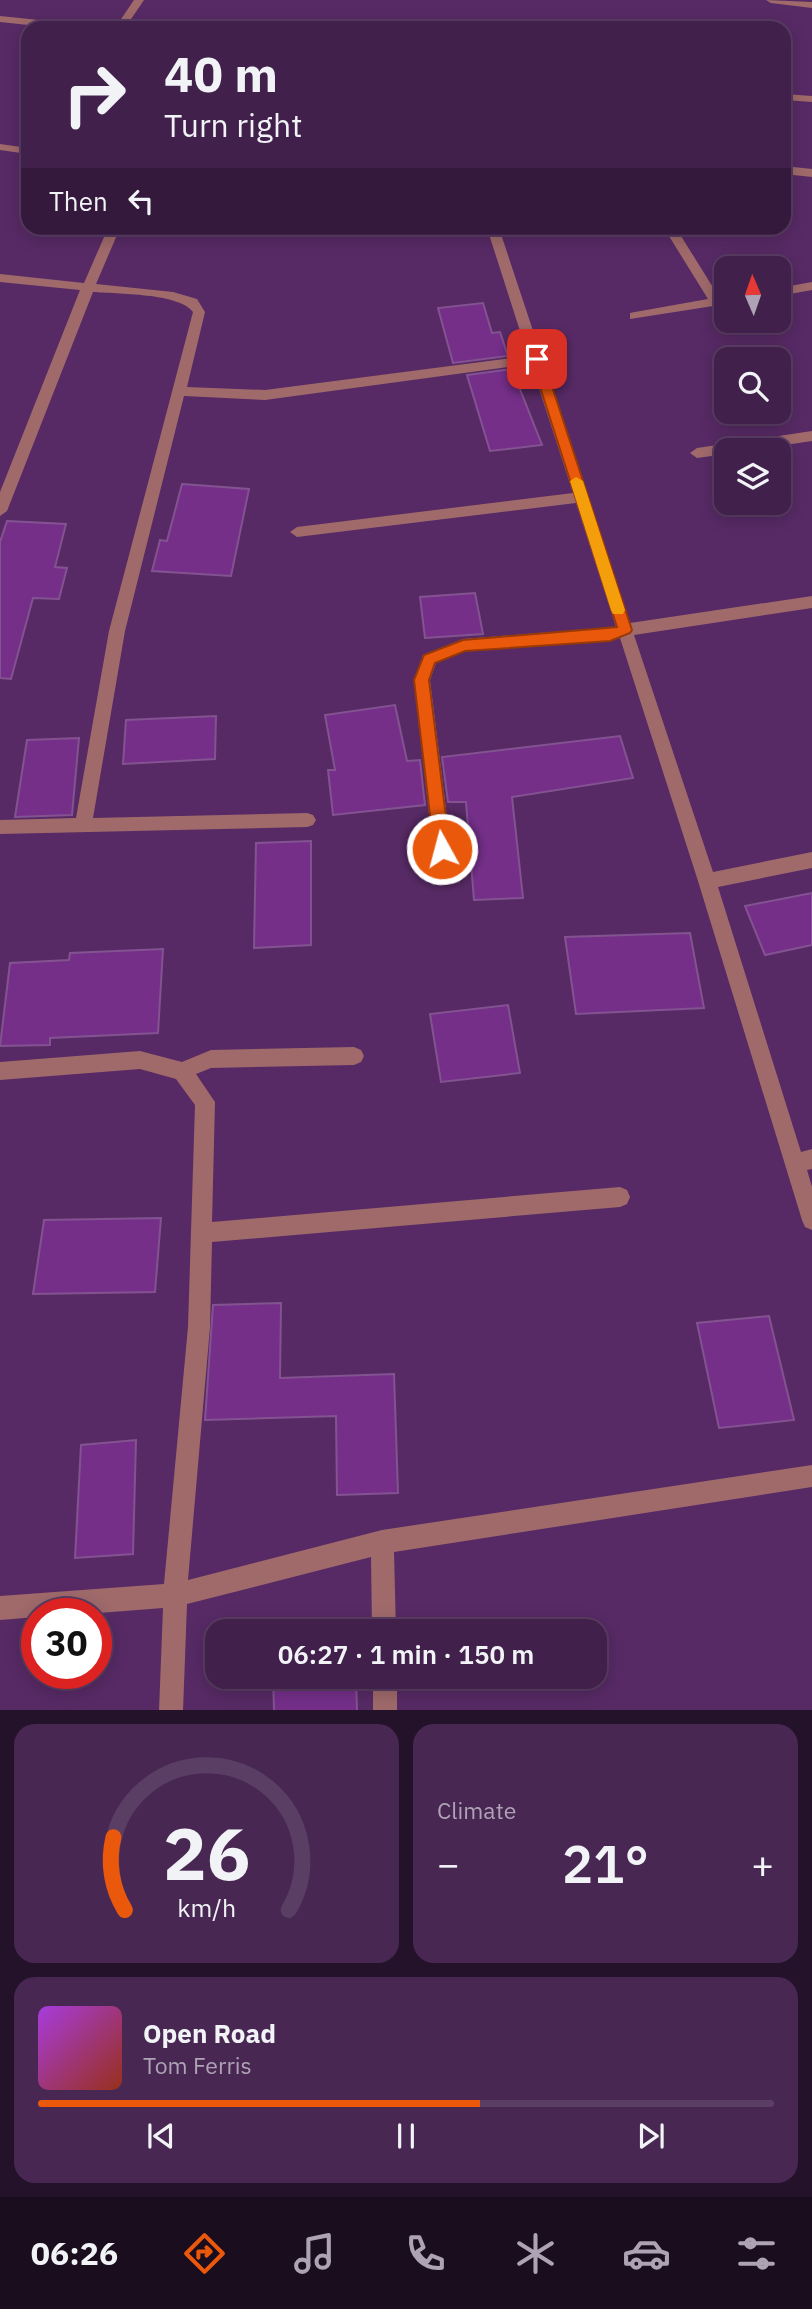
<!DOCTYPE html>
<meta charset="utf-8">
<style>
:root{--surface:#41204c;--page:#482853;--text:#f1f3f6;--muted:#aea3b5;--line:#5a3e64;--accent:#ea580c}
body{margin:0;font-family:"IBM Plex Sans",sans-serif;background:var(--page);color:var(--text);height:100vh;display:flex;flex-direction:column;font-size:26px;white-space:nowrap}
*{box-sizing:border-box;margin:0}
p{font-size:23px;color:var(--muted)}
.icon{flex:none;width:38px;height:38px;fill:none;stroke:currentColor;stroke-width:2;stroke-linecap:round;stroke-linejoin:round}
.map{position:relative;height:1710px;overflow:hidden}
.details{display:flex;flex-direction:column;gap:14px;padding:14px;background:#24122a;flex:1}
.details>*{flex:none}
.top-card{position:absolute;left:21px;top:21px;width:770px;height:214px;border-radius:21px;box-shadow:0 4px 18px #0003,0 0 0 2px var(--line);background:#41204c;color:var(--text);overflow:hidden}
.needle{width:46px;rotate:358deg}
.tools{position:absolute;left:714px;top:256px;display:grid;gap:14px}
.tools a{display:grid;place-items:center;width:77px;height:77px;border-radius:14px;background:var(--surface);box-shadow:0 4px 18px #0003,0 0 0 2px var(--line);font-size:35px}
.speed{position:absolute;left:21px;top:1598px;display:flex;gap:14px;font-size:35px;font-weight:700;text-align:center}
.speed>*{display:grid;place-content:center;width:91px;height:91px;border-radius:50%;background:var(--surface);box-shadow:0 4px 18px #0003,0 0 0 2px var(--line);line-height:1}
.speed .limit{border:10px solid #d22;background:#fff;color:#111}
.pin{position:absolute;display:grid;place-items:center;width:60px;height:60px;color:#fff;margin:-30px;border-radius:14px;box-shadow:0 4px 10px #0006}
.me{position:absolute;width:77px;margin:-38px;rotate:353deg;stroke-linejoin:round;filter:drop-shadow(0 0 5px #0008)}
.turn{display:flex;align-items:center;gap:24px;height:147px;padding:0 28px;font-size:32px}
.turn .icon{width:91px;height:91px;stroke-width:2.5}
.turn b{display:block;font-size:49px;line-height:60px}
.then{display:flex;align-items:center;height:66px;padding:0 28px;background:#0003;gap:14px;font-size:26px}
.big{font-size:52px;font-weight:600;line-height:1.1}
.details .widget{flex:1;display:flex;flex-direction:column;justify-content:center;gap:10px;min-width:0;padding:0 24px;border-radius:21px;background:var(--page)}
.details .dial{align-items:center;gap:0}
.dial svg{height:182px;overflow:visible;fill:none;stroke:var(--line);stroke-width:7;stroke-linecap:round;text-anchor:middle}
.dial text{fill:var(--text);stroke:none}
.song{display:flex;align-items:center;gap:21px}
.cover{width:84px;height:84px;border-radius:10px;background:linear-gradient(135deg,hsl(280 70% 55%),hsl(10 70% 35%))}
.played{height:7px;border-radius:4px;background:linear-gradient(90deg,var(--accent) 60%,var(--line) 60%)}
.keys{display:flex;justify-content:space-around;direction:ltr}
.heat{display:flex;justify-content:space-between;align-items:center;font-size:38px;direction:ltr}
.details .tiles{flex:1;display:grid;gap:14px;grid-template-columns:1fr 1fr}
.widget:last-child{grid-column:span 2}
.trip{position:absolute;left:205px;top:1619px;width:402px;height:70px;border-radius:21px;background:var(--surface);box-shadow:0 4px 18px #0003,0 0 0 2px var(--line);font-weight:600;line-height:70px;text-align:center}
.dock{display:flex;height:112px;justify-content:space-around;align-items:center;background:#1a0d1e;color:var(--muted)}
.dock .icon{width:49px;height:49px}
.dock .selected{color:var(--accent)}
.dock b{font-size:32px;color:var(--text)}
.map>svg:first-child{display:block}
.building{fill:#752f89;stroke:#835391;stroke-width:2}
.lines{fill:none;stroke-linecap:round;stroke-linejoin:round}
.minor{fill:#a06a6b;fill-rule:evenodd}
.route{fill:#ea580c;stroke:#983908;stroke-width:2}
.slow{fill:#f59e0b}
</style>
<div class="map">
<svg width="812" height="1711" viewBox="0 0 812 1711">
<rect width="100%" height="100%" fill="#572a65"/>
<!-- building -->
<g class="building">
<path d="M483,303L492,333L500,332L508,356L453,363L438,308Z"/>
<path d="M512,369L542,445L490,451L467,375Z"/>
<path d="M182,484L249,489L231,576L152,571L160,540L167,541Z"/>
<path d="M7,521L66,524L55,567L67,568L59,599L33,598L11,679L0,678V542Z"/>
<path d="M475,593L483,634L425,638L420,597Z"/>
<path d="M395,705L407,761L420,760L425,805L333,815L328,770H335L325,715Z"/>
<path d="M216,716L215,759L123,764L126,720Z"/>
<path d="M620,736L633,778L512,797L523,898L474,900L466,802H448L442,757Z"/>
<path d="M79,738L72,815L15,817L27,740Z"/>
<path d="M311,841V945L254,948L256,843Z"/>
<path d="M812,893V945L765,955L745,906Z"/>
<path d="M690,933L704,1008L576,1014L565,937Z"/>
<path d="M163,949L158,1033L50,1038V1045L0,1046L10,963L69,960L70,953Z"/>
<path d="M508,1005L520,1073L441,1082L430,1014Z"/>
<path d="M161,1218L155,1292L33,1294L44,1220Z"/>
<path d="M281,1303L280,1378L394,1374L398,1493L337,1495L336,1416L205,1420L213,1305Z"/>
<path d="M769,1316L794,1420L719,1428L697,1323Z"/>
<path d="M136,1440L133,1554L75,1558L81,1445Z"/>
<path d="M273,1676H356L357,1711H274Z"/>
</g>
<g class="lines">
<!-- minor -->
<g class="minor">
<path d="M134,0H144L125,28H115Z"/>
<path d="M766,0L812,2V8L771,3Z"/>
<path d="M0,16L88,25L93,28H57L0,22Z"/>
<path d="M784,94L812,96V102L784,100Z"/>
<path d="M0,144L28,148V154L0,150Z"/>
<path d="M784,166L812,169V177L784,174Z"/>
<path d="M108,228H120L96,284L173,292L197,299L205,312L187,387L265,390L528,356L487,228H499L630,623L812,596V608L634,635L713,872L812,852V868L718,887L801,1152L812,1149V1169L807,1170L812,1187V1230L805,1227L802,1220L698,881L620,638L610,641L465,651L436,663L430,680L451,849L448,854H436L433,849L414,680L423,655L463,639L616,627L576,503L297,537L290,532L297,527L573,493L531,364L265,400L184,396L125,631L93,818L307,813L313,815L316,820L313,825L307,827L0,834V820L76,818L109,631L193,312C180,293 116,294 93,292L7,511L0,516V492L80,290L0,282V274L84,283Z"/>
<path d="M664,228H676L719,297L726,296V304L630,319V313L635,312L708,299Z"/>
<path d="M812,282V290L779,296V288Z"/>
<path d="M812,431V441L752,450H726V454L697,458L690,453L697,448Z"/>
<path d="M354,1047L361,1050L364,1056L361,1062L354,1065L211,1068L196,1074L215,1102L212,1222L620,1187L627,1190L630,1197L627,1204L620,1207L212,1242L210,1327L188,1580L382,1530L812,1465V1487L394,1552L396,1631H372L371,1557L187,1604L183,1711H159L163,1608L86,1614H37V1617L0,1620V1596L164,1584L188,1327L195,1105L176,1079L140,1069L0,1080V1062L140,1051L182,1062L211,1050Z"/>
<rect x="373" y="1676" width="24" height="35"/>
</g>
</g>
<!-- route -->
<path class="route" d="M537,356L543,359L632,630L630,633L610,641L465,651L435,663L429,680L450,849L442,856L434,849L414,680L424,655L463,640L617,627L531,359Z"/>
<!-- slow -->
<path class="slow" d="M576,477L583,481L625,610L623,614H613L611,610L570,481Z"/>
</svg>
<div class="tools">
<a><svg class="needle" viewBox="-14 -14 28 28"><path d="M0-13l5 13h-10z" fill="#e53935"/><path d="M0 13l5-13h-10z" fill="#aea3b5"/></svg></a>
<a><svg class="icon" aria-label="search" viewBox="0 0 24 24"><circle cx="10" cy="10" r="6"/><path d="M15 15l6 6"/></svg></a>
<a><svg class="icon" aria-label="layers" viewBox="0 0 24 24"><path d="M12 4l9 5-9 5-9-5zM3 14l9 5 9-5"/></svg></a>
</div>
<div class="speed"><div class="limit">30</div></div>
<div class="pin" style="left:537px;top:359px;background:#d93025"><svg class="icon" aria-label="arrive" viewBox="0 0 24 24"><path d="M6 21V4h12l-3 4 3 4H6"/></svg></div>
<svg class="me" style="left:442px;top:849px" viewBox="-20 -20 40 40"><circle r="17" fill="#ea580c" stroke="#fff" stroke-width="3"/><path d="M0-11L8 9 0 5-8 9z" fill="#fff"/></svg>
<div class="trip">06:27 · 1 min · 150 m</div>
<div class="top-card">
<div class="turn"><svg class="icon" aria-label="right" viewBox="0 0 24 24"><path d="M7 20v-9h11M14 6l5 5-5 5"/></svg><div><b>40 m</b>Turn right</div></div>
<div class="then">Then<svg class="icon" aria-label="left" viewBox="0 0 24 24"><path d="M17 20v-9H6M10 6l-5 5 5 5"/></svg></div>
</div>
</div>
<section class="details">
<div class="tiles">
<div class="widget dial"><svg viewBox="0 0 100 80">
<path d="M14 69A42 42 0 1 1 86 69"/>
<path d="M14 69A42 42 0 0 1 9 37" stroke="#ea580c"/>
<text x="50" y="56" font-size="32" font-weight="700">26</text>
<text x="50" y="72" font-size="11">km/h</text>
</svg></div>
<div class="widget"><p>Climate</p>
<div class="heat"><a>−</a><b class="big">21°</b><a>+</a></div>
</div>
<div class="widget">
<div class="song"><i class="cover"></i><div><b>Open Road</b><p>Tom Ferris</p></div></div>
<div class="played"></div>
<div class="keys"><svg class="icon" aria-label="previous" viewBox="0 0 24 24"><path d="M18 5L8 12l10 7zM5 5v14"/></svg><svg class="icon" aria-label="pause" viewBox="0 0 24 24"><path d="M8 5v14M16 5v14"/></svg><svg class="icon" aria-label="next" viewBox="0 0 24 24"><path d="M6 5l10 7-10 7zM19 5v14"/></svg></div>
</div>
</div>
</section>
<nav class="dock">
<b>06:26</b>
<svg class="icon selected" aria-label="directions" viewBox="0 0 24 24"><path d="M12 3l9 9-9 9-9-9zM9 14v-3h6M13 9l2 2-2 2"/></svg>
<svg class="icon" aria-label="music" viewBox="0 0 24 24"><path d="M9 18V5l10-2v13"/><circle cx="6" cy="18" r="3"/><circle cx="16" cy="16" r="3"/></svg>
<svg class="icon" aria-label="phone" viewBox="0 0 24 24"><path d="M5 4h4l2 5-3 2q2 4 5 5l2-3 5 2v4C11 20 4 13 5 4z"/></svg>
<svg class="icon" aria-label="climate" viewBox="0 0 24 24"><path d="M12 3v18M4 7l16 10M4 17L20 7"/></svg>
<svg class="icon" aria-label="car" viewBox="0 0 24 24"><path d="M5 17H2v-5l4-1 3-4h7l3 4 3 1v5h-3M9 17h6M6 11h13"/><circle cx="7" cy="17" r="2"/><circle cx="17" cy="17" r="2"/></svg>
<svg class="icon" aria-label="filters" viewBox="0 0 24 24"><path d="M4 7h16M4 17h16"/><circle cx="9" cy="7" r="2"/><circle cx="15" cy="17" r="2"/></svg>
</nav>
